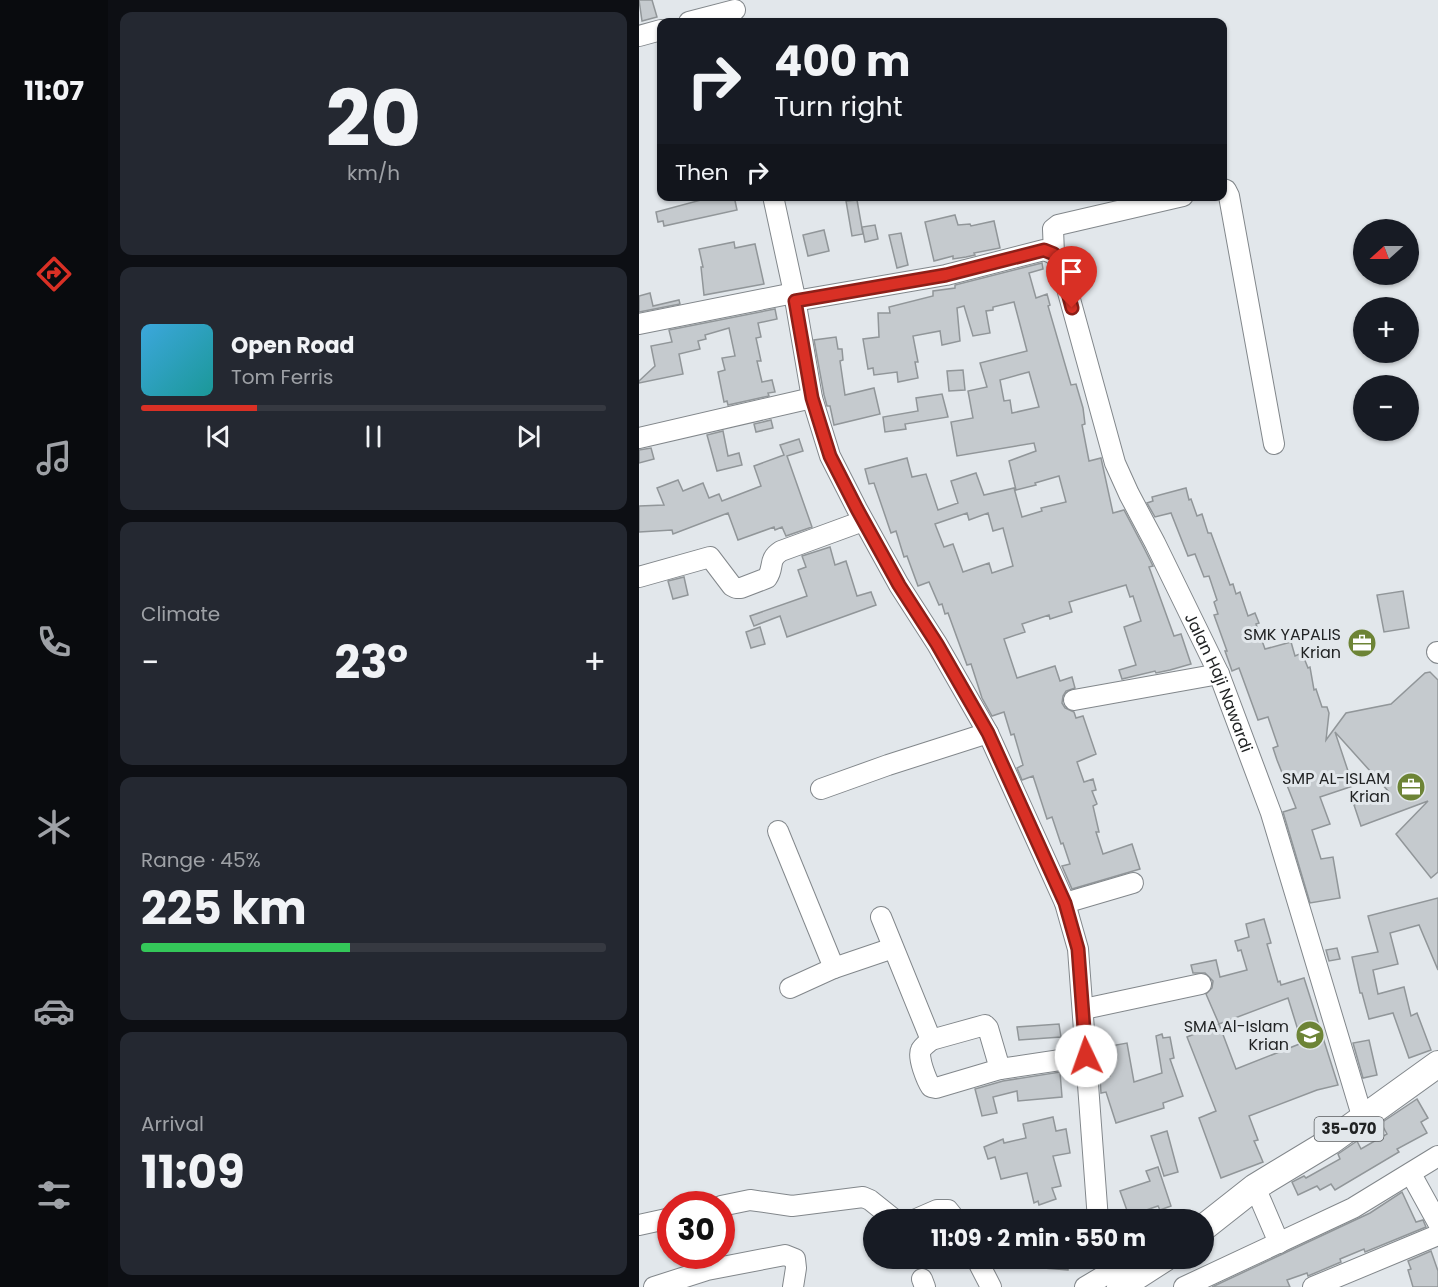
<!DOCTYPE html>
<meta charset="utf-8">
<style>
:root{--surface:#171b24;--page:#242831;--text:#f1f3f6;--muted:#9ea1a6;--line:#363941;--accent:#d93025}
body{margin:0;font-family:Poppins,sans-serif;background:var(--page);color:var(--text);height:100vh;display:flex;flex-direction:column;font-size:22px;white-space:nowrap}
*{box-sizing:border-box;margin:0}
p{font-size:20px;color:var(--muted)}
.icon{flex:none;width:33px;height:33px;fill:none;stroke:currentColor;stroke-width:2;stroke-linecap:round;stroke-linejoin:round}
.map{position:relative;flex:1;overflow:hidden}
.side{display:flex;flex-direction:column;gap:12px;padding:12px;background:#0d0f14;width:531px}
.side>*{flex:none}
.guide{position:absolute;left:18px;top:18px;width:570px;height:183px;border-radius:12px;box-shadow:0 2px 4px #0004;background:#171b24;color:var(--text);overflow:hidden}
.needle{width:39px;rotate:249deg}
.controls{position:absolute;left:714px;top:219px;display:grid;gap:12px}
.controls a{display:grid;place-items:center;width:66px;height:66px;border-radius:50%;background:var(--surface);box-shadow:0 2px 4px #0004;font-size:30px}
.speed{position:absolute;left:18px;top:1191px;display:flex;gap:12px;font-size:30px;font-weight:700;text-align:center}
.speed>*{display:grid;place-content:center;width:78px;height:78px;border-radius:50%;background:var(--surface);box-shadow:0 2px 4px #0004;line-height:1}
.speed .limit{border:9px solid #d22;background:#fff;color:#111}
.pin{position:absolute;display:grid;place-items:center;width:51px;height:51px;color:#fff;margin:-62px -26px;border-radius:50% 50% 50% 0;rotate:-45deg;box-shadow:0 0 6px #0007}
.pin .icon{rotate:45deg}
.me{position:absolute;width:66px;margin:-33px;rotate:357deg;stroke-linejoin:round;filter:drop-shadow(0 0 4px #0008)}
.turn{display:flex;align-items:center;gap:21px;height:126px;padding:0 18px;font-size:27px}
.turn .icon{width:78px;height:78px;stroke-width:2.5}
.turn b{display:block;font-size:42px;line-height:51px}
.then{display:flex;align-items:center;height:57px;padding:0 18px;background:#0003;gap:12px;font-size:22px}
.big{font-size:45px;font-weight:700;line-height:1.1}
.side .tile{flex:1;display:flex;flex-direction:column;justify-content:center;gap:9px;min-width:0;padding:0 21px;border-radius:12px;background:var(--page)}
.side .dial{align-items:center;gap:0}
.dial b{font-size:78px;line-height:1}
.song{display:flex;align-items:center;gap:18px}
.cover{width:72px;height:72px;border-radius:9px;background:linear-gradient(135deg,hsl(200 70% 55%),hsl(180 70% 35%))}
.played{height:6px;border-radius:3px;background:linear-gradient(90deg,var(--accent) 25%,var(--line) 25%)}
.keys{display:flex;justify-content:space-around;direction:ltr}
.heat{display:flex;justify-content:space-between;align-items:center;font-size:33px;direction:ltr}
.charge{height:9px;border-radius:4px;background:linear-gradient(90deg,#34c759 45%,var(--line) 0)}
.trip{position:absolute;left:224px;top:1209px;width:351px;height:60px;border-radius:30px;background:var(--surface);box-shadow:0 2px 4px #0004;font-weight:700;line-height:60px;text-align:center}
main{display:flex;flex:1;min-height:0}
.tab-bar{display:flex;flex-direction:column;width:108px;justify-content:space-around;align-items:center;background:#090b0e;color:var(--muted)}
.tab-bar .icon{width:42px;height:42px}
.tab-bar .active{color:var(--accent)}
.tab-bar b{font-size:27px;color:var(--text)}
.map>svg:first-child{display:block}
.building{fill:#c5cace;stroke:#919699;stroke-width:1.5;fill-rule:evenodd}
.lines{fill:none;stroke-linecap:round;stroke-linejoin:round}
.minor-casing{stroke:#82878b;stroke-width:22}
.major-casing{stroke:#82878b;stroke-width:28}
.minor{stroke:#fff;stroke-width:20}
.major{stroke:#fff;stroke-width:26}
.route-casing{stroke:#8d1f18;stroke-width:15}
.route{stroke:#d93025;stroke-width:10}
.labels{text-anchor:middle;stroke-width:6;stroke-linejoin:round;paint-order:stroke}
.shield{fill:#e2e7eb;stroke:#5b5e60;stroke-width:1.5}
.shield-label{font-size:15px;font-weight:bold;fill:#212324}
.poi-label{font-size:16px;fill:#212324;stroke:#e2e7eb;text-anchor:end}
.street-label{font-size:16px;fill:#212324;stroke:#e2e7eb}
</style>
<main>
<nav class="tab-bar">
<b>11:07</b>
<svg class="icon active" aria-label="directions" viewBox="0 0 24 24"><path d="M12 3l9 9-9 9-9-9zM9 14v-3h6M13 9l2 2-2 2"/></svg>
<svg class="icon" aria-label="music" viewBox="0 0 24 24"><path d="M9 18V5l10-2v13"/><circle cx="6" cy="18" r="3"/><circle cx="16" cy="16" r="3"/></svg>
<svg class="icon" aria-label="phone" viewBox="0 0 24 24"><path d="M5 4h4l2 5-3 2q2 4 5 5l2-3 5 2v4C11 20 4 13 5 4z"/></svg>
<svg class="icon" aria-label="climate" viewBox="0 0 24 24"><path d="M12 3v18M4 7l16 10M4 17L20 7"/></svg>
<svg class="icon" aria-label="car" viewBox="0 0 24 24"><path d="M5 17H2v-5l4-1 3-4h7l3 4 3 1v5h-3M9 17h6M6 11h13"/><circle cx="7" cy="17" r="2"/><circle cx="17" cy="17" r="2"/></svg>
<svg class="icon" aria-label="filters" viewBox="0 0 24 24"><path d="M4 7h16M4 17h16"/><circle cx="9" cy="7" r="2"/><circle cx="15" cy="17" r="2"/></svg>
</nav>
<section class="side">
<div class="tile dial"><b>20</b><p>km/h</p></div>
<div class="tile">
<div class="song"><i class="cover"></i><div><b>Open Road</b><p>Tom Ferris</p></div></div>
<div class="played"></div>
<div class="keys"><svg class="icon" aria-label="previous" viewBox="0 0 24 24"><path d="M18 5L8 12l10 7zM5 5v14"/></svg><svg class="icon" aria-label="pause" viewBox="0 0 24 24"><path d="M8 5v14M16 5v14"/></svg><svg class="icon" aria-label="next" viewBox="0 0 24 24"><path d="M6 5l10 7-10 7zM19 5v14"/></svg></div>
</div>
<div class="tile"><p>Climate</p>
<div class="heat"><a>−</a><b class="big">23°</b><a>+</a></div>
</div>
<div class="tile"><p>Range · 45%</p><b class="big">225 km</b><div class="charge"></div></div>
<div class="tile"><p>Arrival</p><b class="big">11:09</b></div>
</section>
<div class="map">
<svg width="799" height="1287" viewBox="0 0 799 1287">
<rect width="100%" height="100%" fill="#e2e7eb"/>
<!-- building -->
<g class="building">
<path d="M0,0H13L18,17L3,21Z"/>
<path d="M61,196H95L98,210L25,226L24,221L19,222L17,212L62,200Z"/>
<path d="M218,200L224,234L213,236L207,201Z"/>
<path d="M316,215L319,225L331,224L332,226L355,221L361,248L335,253L336,255L327,257L314,259V256L295,261L286,222Z"/>
<path d="M236,225L239,239L226,242L223,227Z"/>
<path d="M185,230L190,251L169,256L164,235Z"/>
<path d="M262,233L269,265L258,268L250,235Z"/>
<path d="M95,242L96,248L116,244L125,284L65,295L62,267H64L60,249Z"/>
<path d="M403,263L404,269L390,273L397,298L408,294L411,305L409,306L432,385L437,384L444,408L446,424L443,425L450,461L462,458L474,513L485,510L505,548L514,566L510,567L535,636L542,634L552,664L531,670L517,673L516,671L483,679L480,670L497,665L485,627L502,621L494,596L491,597L487,585L430,602L433,612L411,619L410,615L383,624L386,632L365,639L378,678L416,666L421,681L433,677L436,688L427,691L424,696L423,703L426,708L435,712L437,718L444,716L457,754L438,762L445,782L454,779L457,790L453,791L458,804L454,806L460,832H457L464,854L493,844L501,869L433,889L423,866L431,864L424,843L422,844L413,817L408,819L394,776L383,780L378,768L384,765L375,734L372,735L365,712L353,716L343,698L332,664L328,665L309,613L306,614L303,604L300,605L290,582L279,586L268,556L265,557L257,531L252,533L235,483L230,484L226,469L268,458L273,477L287,474L299,510L319,503L312,481L337,473L345,495L375,488L383,517L403,511L402,508L427,502L420,476L396,483L397,485L377,490L370,461L397,451L395,443L318,456L312,422L334,418L329,391L348,387L341,363L388,351L375,302L354,307V310L347,311L351,333L334,336L325,306L318,308L321,341L303,345L301,331L274,336L279,362H276L279,378L259,382L258,372L235,375L234,368L229,369L224,339L240,337L239,313H251L250,307L294,296V291L316,288V285ZM390,372L400,407L373,413L371,400L365,401L361,380ZM328,513L330,520L349,513L354,531L364,528L374,566L353,573L350,563L324,572L314,544L305,547L296,524Z"/>
<path d="M11,293L14,306L40,300L41,304L0,312V296Z"/>
<path d="M136,309L138,319L119,323L122,337L117,338L122,361H118L123,382L133,380L136,392L129,393L130,396L89,405L88,401L85,402L79,372L86,370L83,358L96,356L90,328L66,335L67,339L59,341L61,349L40,354L44,374L0,383V381L16,366L12,346L33,342L30,330Z"/>
<path d="M197,337L199,349H203L204,360L201,361L206,395L235,388L241,414L195,425L191,406H188L185,395L175,340Z"/>
<path d="M324,370L326,390L310,391L308,371Z"/>
<path d="M303,394L309,417L266,424L267,429L246,432L244,417L279,411L277,398Z"/>
<path d="M132,420L134,428L117,432L115,424Z"/>
<path d="M84,431L89,456L100,453L103,465L78,471L68,435Z"/>
<path d="M160,439L164,451L148,456L173,527L147,536L143,527L136,530L135,527L99,540L89,513L34,534L33,530L0,532V506L25,505L18,488L39,480L44,491L64,483L70,498L80,494L83,501L122,486L115,466L145,455L141,445Z"/>
<path d="M12,448L15,459L0,463V450Z"/>
<path d="M547,488L550,500L552,499L558,516L563,514L569,533H572L591,585L594,584L597,594L601,592L609,616L616,613L620,623L617,624L626,649L652,642L656,656L663,653L669,668L671,667L675,690L677,689L683,707H688L690,713L687,740L707,713L752,704L786,673L791,672L799,680V872L792,878L757,834L789,801L722,826L715,805L750,792L696,732L714,786L681,797L691,824L673,830L682,859L694,857L701,898L671,903L644,812L657,808L638,760L634,748L639,746L629,717L619,720L600,668L593,671L586,651H588L575,615L579,614L575,602L578,600L570,576L565,577L556,554L549,556L532,513L516,517L508,503L514,501L513,497Z"/>
<path d="M191,547L196,565L207,561L218,596L232,592L237,605L148,637L141,616L115,626L111,616L168,596L159,570L167,567L163,556Z"/>
<path d="M45,577L49,595L34,599L29,581Z"/>
<path d="M764,591L770,628L745,632L738,595Z"/>
<path d="M121,627L126,644L112,648L107,632Z"/>
<path d="M799,898V970L780,925L751,933L759,964L734,970L739,994L765,987L772,1016L778,1013L792,1050L770,1058L754,1013L730,1019L723,993H721L713,957L739,952L729,916Z"/>
<path d="M625,919L632,943L628,944L639,982L641,981L642,985L665,978L699,1085L678,1090L610,1116L619,1140L615,1141L616,1143L624,1162L582,1178L560,1118L577,1111L548,1037L580,1024L567,994L573,988L574,981L566,973H554L552,965L577,960L581,977L608,970L602,950L599,951L596,941L610,937L607,924ZM649,998L663,1043L597,1069L580,1024Z"/>
<path d="M698,948L701,959L690,961L687,950Z"/>
<path d="M420,1024L422,1037L380,1040L378,1027Z"/>
<path d="M523,1034L524,1038L531,1037L535,1058L531,1059L544,1096L524,1103L525,1108L477,1123L467,1092L462,1093L461,1078L471,1076L466,1047L488,1043L495,1082L523,1073L517,1036Z"/>
<path d="M730,1040L738,1075L724,1078L714,1043Z"/>
<path d="M421,1072L423,1097L379,1101L378,1091L354,1097L358,1113L343,1116L336,1089L364,1081Z"/>
<path d="M778,1099L789,1118L782,1122L788,1133L758,1149L760,1152L696,1190L692,1184L681,1190L678,1186L659,1195L653,1182L665,1176L667,1178L701,1159L699,1154L718,1141L722,1149L748,1134L742,1123Z"/>
<path d="M414,1117L417,1131L427,1129L431,1153L414,1156L422,1186L413,1188L417,1199L400,1205L399,1201L395,1203L388,1173L362,1179L356,1157L349,1159L345,1147L364,1139L365,1143L387,1138L384,1124Z"/>
<path d="M528,1131L539,1172L525,1176L512,1136Z"/>
<path d="M519,1167L532,1206L521,1210L519,1206L490,1216L481,1191L511,1181L507,1171Z"/>
<path d="M763,1192L777,1222L784,1220L787,1227L726,1252L725,1249L701,1259L702,1262L669,1276L668,1273L648,1280L651,1287H573L731,1213Z"/>
<path d="M792,1251L799,1271V1287H774L769,1270L772,1269L769,1261Z"/>
<path d="M392,1258H430L429,1270L392,1267Z"/>
</g>
<g class="lines">
<!-- minor casing -->
<g class="minor-casing">
<g id="minor">
<path d="M50,22L96,10"/>
<path d="M0,36L22,30"/>
<path d="M584,189L587,190L590,196L635,444"/>
<path d="M134,196L155,293L173,398L191,456L218,509L260,585L298,644L349,733L426,903L439,949L459,1220"/>
<path id="s1" d="M544,196L419,225L414,229L415,254L421,263L476,463L490,494L516,543L580,674L632,813L724,1119"/>
<path d="M156,301L307,275L405,250L415,254"/>
<path d="M0,324L155,293"/>
<path d="M0,438L173,398"/>
<path d="M0,577L71,557L93,586L97,588H102L128,578C136,567 128,560 142,551L224,521"/>
<path d="M798,652L799,653"/>
<path d="M435,700L580,674"/>
<path d="M182,789L249,765L349,733"/>
<path d="M139,831L195,968"/>
<path d="M426,903L494,883"/>
<path d="M242,917L292,1040L346,1025L349,1028L361,1069"/>
<path d="M151,988L195,968L254,948"/>
<path d="M445,1009L562,984"/>
<path d="M292,1040C289,1043 284,1046 282,1050C278,1057 288,1081 292,1087L297,1088L361,1069L448,1056"/>
<path d="M772,1174L799,1223"/>
<path d="M606,1193L616,1187L640,1243"/>
<path d="M82,1206L111,1200L153,1206L224,1197L231,1200L256,1220"/>
<path d="M275,1220L298,1210H309L317,1220"/>
<path d="M0,1225L32,1218"/>
<path d="M337,1258L352,1287"/>
<path d="M283,1279L286,1287"/>
<path d="M15,1287L68,1270L146,1255L156,1259L157,1268L154,1287"/>
<path d="M446,1287L495,1258"/>
<path d="M545,1287L714,1208L799,1156"/>
<path d="M674,1287L799,1235"/>
</g>
</g>
<!-- major casing -->
<g class="major-casing">
<g id="major">
<path d="M564,1228L616,1187L692,1141L799,1064"/>
<path d="M481,1287L526,1258"/>
</g>
</g>
<!-- minor -->
<use href="#minor" class="minor"/>
<!-- major -->
<use href="#major" class="major"/>
</g>
<g class="lines">
<!-- route casing -->
<g class="route-casing">
<path id="route" d="M433,308L421,263L415,254L405,250L307,275L156,301L173,398L191,456L218,509L260,585L298,644L349,733L426,903L439,949L447,1056"/>
</g>
<!-- route -->
<use href="#route" class="route"/>
</g>
<!-- icons -->
<defs>
<g id="office-disc" transform="scale(1.5)"><circle r="9.5" fill="#6d8436" stroke="#e2e7eb"/><path d="M-6-3h4V-5.5h4V-3h4V5H-6ZM-1-4.5V-3h2v-1.5ZM-6 0V1H6V0Z" fill="#fff"/></g>
<g id="school-disc" transform="scale(1.5)"><circle r="9.5" fill="#6d8436" stroke="#e2e7eb"/><path d="M0-5L7-2L0 1L-7-2ZM-4 1L0 2.5L4 1V4Q0 6-4 4Z" fill="#fff"/></g>
</defs>
<g fill-rule="evenodd">
<use href="#office-disc" x="723" y="643"/>
<use href="#office-disc" x="772" y="787"/>
<use href="#school-disc" x="671" y="1035"/>
</g>
<g class="labels">
<!-- shield labels -->
<rect class="shield" x="675.5" y="1117" width="69" height="24" rx="4.5"/>
<g class="shield-label">
<text x="710" y="1134">35-070</text>
</g>
<!-- poi labels -->
<g class="poi-label">
<text x="702" y="640">SMK YAPALIS<tspan x="702" dy="18">Krian</tspan></text>
<text x="751" y="784">SMP AL-ISLAM<tspan x="751" dy="18">Krian</tspan></text>
<text x="650" y="1032">SMA Al-Islam<tspan x="650" dy="18">Krian</tspan></text>
</g>
<!-- street labels -->
<g class="street-label">
<text dy="6" stroke="none"><textPath href="#s1" startOffset="621">Jalan Haji Nawardi</textPath></text>
</g>
</g>
</svg>
<div class="controls">
<a><svg class="needle" viewBox="-14 -14 28 28"><path d="M0-13l5 13h-10z" fill="#e53935"/><path d="M0 13l5-13h-10z" fill="#9ea1a6"/></svg></a>
<a>+</a>
<a>−</a>
</div>
<div class="speed"><div class="limit">30</div></div>
<div class="pin" style="left:433px;top:308px;background:#d93025"><svg class="icon" aria-label="arrive" viewBox="0 0 24 24"><path d="M6 21V4h12l-3 4 3 4H6"/></svg></div>
<svg class="me" style="left:447px;top:1056px" viewBox="-20 -20 40 40"><circle r="19" fill="#fff"/><path d="M0-13L10 11 0 6-10 11z" fill="#d93025"/></svg>
<div class="trip">11:09 · 2 min · 550 m</div>
<div class="guide">
<div class="turn"><svg class="icon" aria-label="right" viewBox="0 0 24 24"><path d="M7 20v-9h11M14 6l5 5-5 5"/></svg><div><b>400 m</b>Turn right</div></div>
<div class="then">Then<svg class="icon" aria-label="right" viewBox="0 0 24 24"><path d="M7 20v-9h11M14 6l5 5-5 5"/></svg></div>
</div>
</div>
</main>
